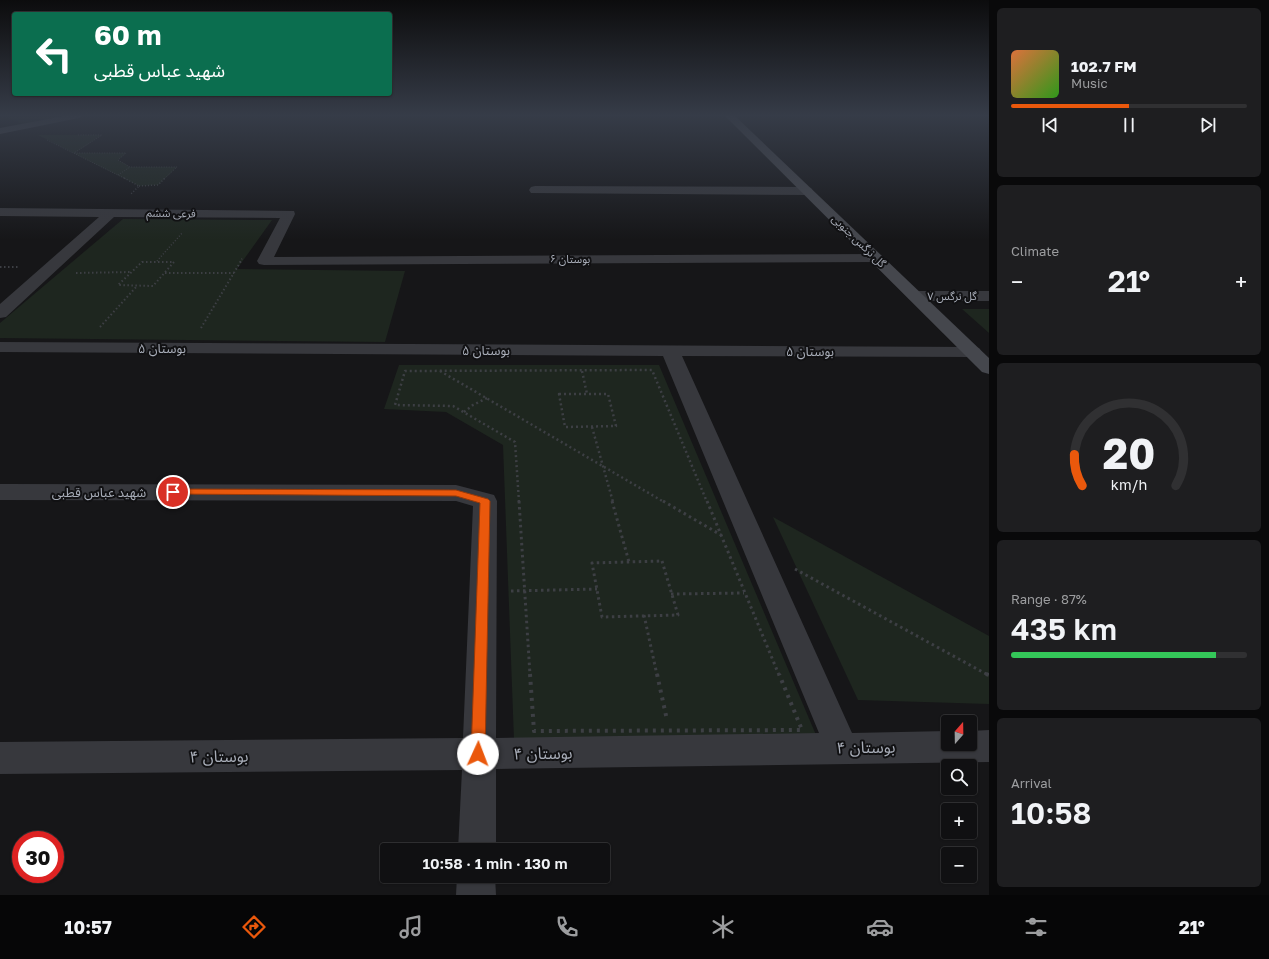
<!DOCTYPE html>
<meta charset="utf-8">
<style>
:root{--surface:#101012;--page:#1e1e20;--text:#f1f3f6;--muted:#9c9d9f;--line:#303032;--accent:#ea580c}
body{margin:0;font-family:"Golos Text","Noto Sans Arabic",sans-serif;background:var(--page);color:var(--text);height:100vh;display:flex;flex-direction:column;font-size:15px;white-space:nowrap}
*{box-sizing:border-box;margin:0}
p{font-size:13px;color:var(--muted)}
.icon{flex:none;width:22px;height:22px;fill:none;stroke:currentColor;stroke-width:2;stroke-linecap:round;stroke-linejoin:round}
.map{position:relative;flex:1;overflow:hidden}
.side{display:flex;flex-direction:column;gap:8px;padding:8px;background:#09090a;width:280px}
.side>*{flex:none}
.guide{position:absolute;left:12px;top:12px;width:380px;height:84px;border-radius:4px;box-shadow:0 1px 3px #0004,0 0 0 1px var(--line);background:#0b6e4f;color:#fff;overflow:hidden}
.needle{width:26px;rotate:20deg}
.buttons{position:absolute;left:941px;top:715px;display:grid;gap:8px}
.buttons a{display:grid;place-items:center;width:36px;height:36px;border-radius:4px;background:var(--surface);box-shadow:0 1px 3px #0004,0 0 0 1px var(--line);font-size:20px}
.speed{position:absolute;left:12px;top:831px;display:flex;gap:8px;font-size:20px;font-weight:700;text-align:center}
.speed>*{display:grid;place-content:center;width:52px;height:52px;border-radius:50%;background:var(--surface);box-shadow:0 1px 3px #0004,0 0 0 1px var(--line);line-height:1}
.speed .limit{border:6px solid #d22;background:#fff;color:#111}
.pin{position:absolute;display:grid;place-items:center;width:34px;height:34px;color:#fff;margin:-17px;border:2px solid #fff;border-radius:50%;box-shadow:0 1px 4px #0007}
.me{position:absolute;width:44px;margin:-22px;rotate:2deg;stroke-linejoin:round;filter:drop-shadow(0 0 3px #0008)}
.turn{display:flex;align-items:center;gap:14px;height:84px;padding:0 16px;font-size:18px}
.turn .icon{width:52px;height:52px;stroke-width:2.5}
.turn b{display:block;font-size:28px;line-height:34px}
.big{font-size:30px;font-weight:600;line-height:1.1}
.side .tile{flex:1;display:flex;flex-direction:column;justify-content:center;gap:6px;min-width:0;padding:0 14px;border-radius:6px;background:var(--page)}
.side .dial{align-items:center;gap:0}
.dial svg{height:104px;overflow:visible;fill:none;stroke:var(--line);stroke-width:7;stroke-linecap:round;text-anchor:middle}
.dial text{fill:var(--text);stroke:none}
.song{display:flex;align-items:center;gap:12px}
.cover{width:48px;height:48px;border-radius:6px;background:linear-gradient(135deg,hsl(20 70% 55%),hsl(110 70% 35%))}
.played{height:4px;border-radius:2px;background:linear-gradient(90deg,var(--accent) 50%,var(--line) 50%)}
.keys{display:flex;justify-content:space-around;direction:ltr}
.heat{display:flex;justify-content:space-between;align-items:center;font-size:22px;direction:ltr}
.charge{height:6px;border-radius:3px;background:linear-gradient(90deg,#34c759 87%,var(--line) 0)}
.trip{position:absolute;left:380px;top:843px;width:230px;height:40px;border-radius:4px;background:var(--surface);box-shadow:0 1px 3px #0004,0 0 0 1px var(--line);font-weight:600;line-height:40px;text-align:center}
.dock{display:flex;height:64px;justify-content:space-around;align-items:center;background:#060607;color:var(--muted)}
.dock .icon{width:28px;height:28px}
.dock .on{color:var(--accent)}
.dock b{font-size:18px;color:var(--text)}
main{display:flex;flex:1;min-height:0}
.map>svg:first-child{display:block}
.green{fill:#1e261f}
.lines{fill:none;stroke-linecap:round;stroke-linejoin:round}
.path-far5{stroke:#3d3f44;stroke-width:1;stroke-dasharray:1 1.5;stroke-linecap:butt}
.path-far4{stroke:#3d3f44;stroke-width:1.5;stroke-dasharray:1 2;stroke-linecap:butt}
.path-far3{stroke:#3d3f44;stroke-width:2;stroke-dasharray:1.5 2.5;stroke-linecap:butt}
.path-far2{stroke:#3d3f44;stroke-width:2.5;stroke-dasharray:2 3;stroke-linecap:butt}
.path-far1{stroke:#3d3f44;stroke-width:3;stroke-dasharray:2.5 3.5;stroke-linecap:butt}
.path{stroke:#3d3f44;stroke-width:4;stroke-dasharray:3 5;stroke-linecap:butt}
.street{fill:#37383d;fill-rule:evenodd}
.secondary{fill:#45474d;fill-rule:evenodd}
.route{fill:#ea580c;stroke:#983908}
.labels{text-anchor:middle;stroke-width:4;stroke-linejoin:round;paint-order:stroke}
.far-street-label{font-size:11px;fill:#a8adb8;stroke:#111113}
.street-label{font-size:13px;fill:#a8adb8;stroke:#111113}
.near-street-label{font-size:16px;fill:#a8adb8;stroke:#111113}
</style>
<main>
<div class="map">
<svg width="989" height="895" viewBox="0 0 989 895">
<rect width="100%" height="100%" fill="#161618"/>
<!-- green -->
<g class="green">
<path d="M2,115H67L24,124L20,123Z"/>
<path d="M38,135H102L75,153H126L118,160L130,167H177L158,185L139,186Z"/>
<path d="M123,219L272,220L237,269L405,271L385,342L0,338V323Z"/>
<path d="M962,309H989V333Z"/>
<path d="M399,365H659L819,742L514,740L503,445L446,412L384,409Z"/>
<path d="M773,517L989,636V704L858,700Z"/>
</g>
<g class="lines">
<!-- path-far5 -->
<g class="path-far5">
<path d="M78,135H102L74,153H126L118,160L130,167H177L164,179"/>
<path d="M47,140L126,179"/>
<path d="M118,175L130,167"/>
</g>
<!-- path-far4 -->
<g class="path-far4">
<path d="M124,178L139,186L131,194"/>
<path d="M139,186L158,185L165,178"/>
<path d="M157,261L183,232"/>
<path d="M240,262L243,257"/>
</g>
<!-- path-far3 -->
<g class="path-far3">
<path d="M142,262H174L153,286L118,285Z"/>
<path d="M0,267H19"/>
<path d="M76,273L131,272"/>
<path d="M165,273H234"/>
<path d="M100,327L137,286"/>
<path d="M201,328L241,261"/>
</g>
<!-- path-far2 -->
<g class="path-far2">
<path d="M440,371L664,502"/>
<path d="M582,371L587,394"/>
<path d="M559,394H608L616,426L565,427Z"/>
<path d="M464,412L473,405L487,398"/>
<path d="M592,427L613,502"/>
<path d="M519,502L515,442L453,406L395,405L405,371L652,370L707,502"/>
</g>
<!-- path-far1 -->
<g class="path-far1">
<path d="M519,501L530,675"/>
<path d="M612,501L629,562"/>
<path d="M663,501L721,535"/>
<path d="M707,501L779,675"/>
<path d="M662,561L678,615L602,617L592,563Z"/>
<path d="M795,569L988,675"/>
<path d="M511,591L597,589"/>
<path d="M671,594L744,593"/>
<path d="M644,615L657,675"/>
</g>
<!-- path -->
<g class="path">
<path d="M530,674L534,731L802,730L779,674"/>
<path d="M657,674L667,720"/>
<path d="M986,674L989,675"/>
</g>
<!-- street -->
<g class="street">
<path d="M535,186L807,187L811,188L813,191L811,194L807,195L531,193L529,190L531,187Z"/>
<path d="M0,208L294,211L295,214L274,257L876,254L881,255L883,258L881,261L876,262L264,265L259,264L257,261L280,218L114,217L6,317L0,318V304L99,217L0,216Z"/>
<path d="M915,291H989V301H915L909,299L907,296L909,293Z"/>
<path d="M0,342L973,347L979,348L982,352L979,356L973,357L682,356L852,733L948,731V744H970V731L989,730V762L496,769V850H458L462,770L0,774V742L463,738L473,506L456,501L0,500V484L456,485L494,495L497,501L496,738L819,733L663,356L0,352Z"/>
<path d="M457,876H495L496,895H456Z"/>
</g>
<!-- secondary -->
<g class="secondary">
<path d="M69,115H84L79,118L0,134V128Z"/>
<path d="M724,115H734L989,358V374L982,372Z"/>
</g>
</g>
<!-- sky -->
<linearGradient id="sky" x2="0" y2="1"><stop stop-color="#0c0c0d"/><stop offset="0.48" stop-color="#363c48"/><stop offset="1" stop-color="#363c48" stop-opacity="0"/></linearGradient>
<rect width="989" height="240" fill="url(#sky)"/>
<!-- route -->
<path class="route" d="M173,489L456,490L488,499L490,501L485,754L483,758L478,760L473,758L471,754L480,503L456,496L170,494L168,492Z"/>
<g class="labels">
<!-- far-street labels -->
<g class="far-street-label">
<text transform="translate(171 213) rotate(1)" y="4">فرعی ششم</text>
<text transform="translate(859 241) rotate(44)" y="4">گل نرگس جنوبی</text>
<text x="570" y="263">بوستان ۶</text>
<text x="952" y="300">گل نرگس ۷</text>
</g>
<!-- street labels -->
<g class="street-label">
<text x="162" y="353">بوستان ۵</text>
<text x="486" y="355">بوستان ۵</text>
<text x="810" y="356">بوستان ۵</text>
<text x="99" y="497">شهید عباس قطبی</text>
</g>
<!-- near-street labels -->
<g class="near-street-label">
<text transform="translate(866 747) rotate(-1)" y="6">بوستان ۴</text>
<text transform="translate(543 753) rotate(-1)" y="6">بوستان ۴</text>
<text transform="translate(219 756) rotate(-1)" y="6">بوستان ۴</text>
</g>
</g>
</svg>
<div class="buttons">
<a><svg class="needle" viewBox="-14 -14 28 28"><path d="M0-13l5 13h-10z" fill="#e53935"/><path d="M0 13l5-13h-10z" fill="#9c9d9f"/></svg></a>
<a><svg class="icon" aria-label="search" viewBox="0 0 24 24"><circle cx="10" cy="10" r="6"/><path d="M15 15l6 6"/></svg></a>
<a>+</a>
<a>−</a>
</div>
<div class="speed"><div class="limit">30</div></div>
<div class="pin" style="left:173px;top:492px;background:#d93025"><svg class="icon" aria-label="arrive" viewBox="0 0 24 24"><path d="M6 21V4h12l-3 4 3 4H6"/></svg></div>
<svg class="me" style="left:478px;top:754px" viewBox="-20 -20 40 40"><circle r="19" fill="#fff"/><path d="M0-13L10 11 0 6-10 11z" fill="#ea580c"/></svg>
<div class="trip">10:58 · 1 min · 130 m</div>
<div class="guide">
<div class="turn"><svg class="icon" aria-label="left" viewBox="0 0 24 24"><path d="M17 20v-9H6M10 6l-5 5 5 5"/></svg><div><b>60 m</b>شهید عباس قطبی</div></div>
</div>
</div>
<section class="side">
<div class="tile">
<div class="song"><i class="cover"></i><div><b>102.7 FM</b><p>Music</p></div></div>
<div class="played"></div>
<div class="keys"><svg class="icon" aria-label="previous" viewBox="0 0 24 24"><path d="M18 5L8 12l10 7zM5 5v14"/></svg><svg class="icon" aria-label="pause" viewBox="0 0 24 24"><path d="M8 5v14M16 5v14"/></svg><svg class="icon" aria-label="next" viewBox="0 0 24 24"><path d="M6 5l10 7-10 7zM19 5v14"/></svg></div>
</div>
<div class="tile"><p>Climate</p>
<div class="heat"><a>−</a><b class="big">21°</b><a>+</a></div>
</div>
<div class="tile dial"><svg viewBox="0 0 100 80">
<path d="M14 69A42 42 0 1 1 86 69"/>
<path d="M14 69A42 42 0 0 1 8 45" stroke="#ea580c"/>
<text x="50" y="56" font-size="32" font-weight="700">20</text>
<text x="50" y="72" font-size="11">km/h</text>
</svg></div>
<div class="tile"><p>Range · 87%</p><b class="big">435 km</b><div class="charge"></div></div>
<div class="tile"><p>Arrival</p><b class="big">10:58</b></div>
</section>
</main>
<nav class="dock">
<b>10:57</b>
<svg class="icon on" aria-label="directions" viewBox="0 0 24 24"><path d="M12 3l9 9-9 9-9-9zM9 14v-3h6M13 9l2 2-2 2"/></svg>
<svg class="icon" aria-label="music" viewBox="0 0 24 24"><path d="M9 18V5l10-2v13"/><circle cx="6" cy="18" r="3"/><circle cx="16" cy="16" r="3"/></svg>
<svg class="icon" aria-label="phone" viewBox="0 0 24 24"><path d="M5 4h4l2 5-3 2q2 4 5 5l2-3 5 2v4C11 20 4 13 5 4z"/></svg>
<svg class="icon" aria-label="climate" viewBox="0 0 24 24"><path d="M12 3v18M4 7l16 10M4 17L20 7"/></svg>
<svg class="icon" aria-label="car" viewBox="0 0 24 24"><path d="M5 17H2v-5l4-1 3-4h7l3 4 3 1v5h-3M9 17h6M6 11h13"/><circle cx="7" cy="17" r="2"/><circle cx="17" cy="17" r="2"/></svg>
<svg class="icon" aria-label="filters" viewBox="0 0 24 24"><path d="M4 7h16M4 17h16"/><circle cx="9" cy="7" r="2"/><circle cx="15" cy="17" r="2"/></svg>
<b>21°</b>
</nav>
